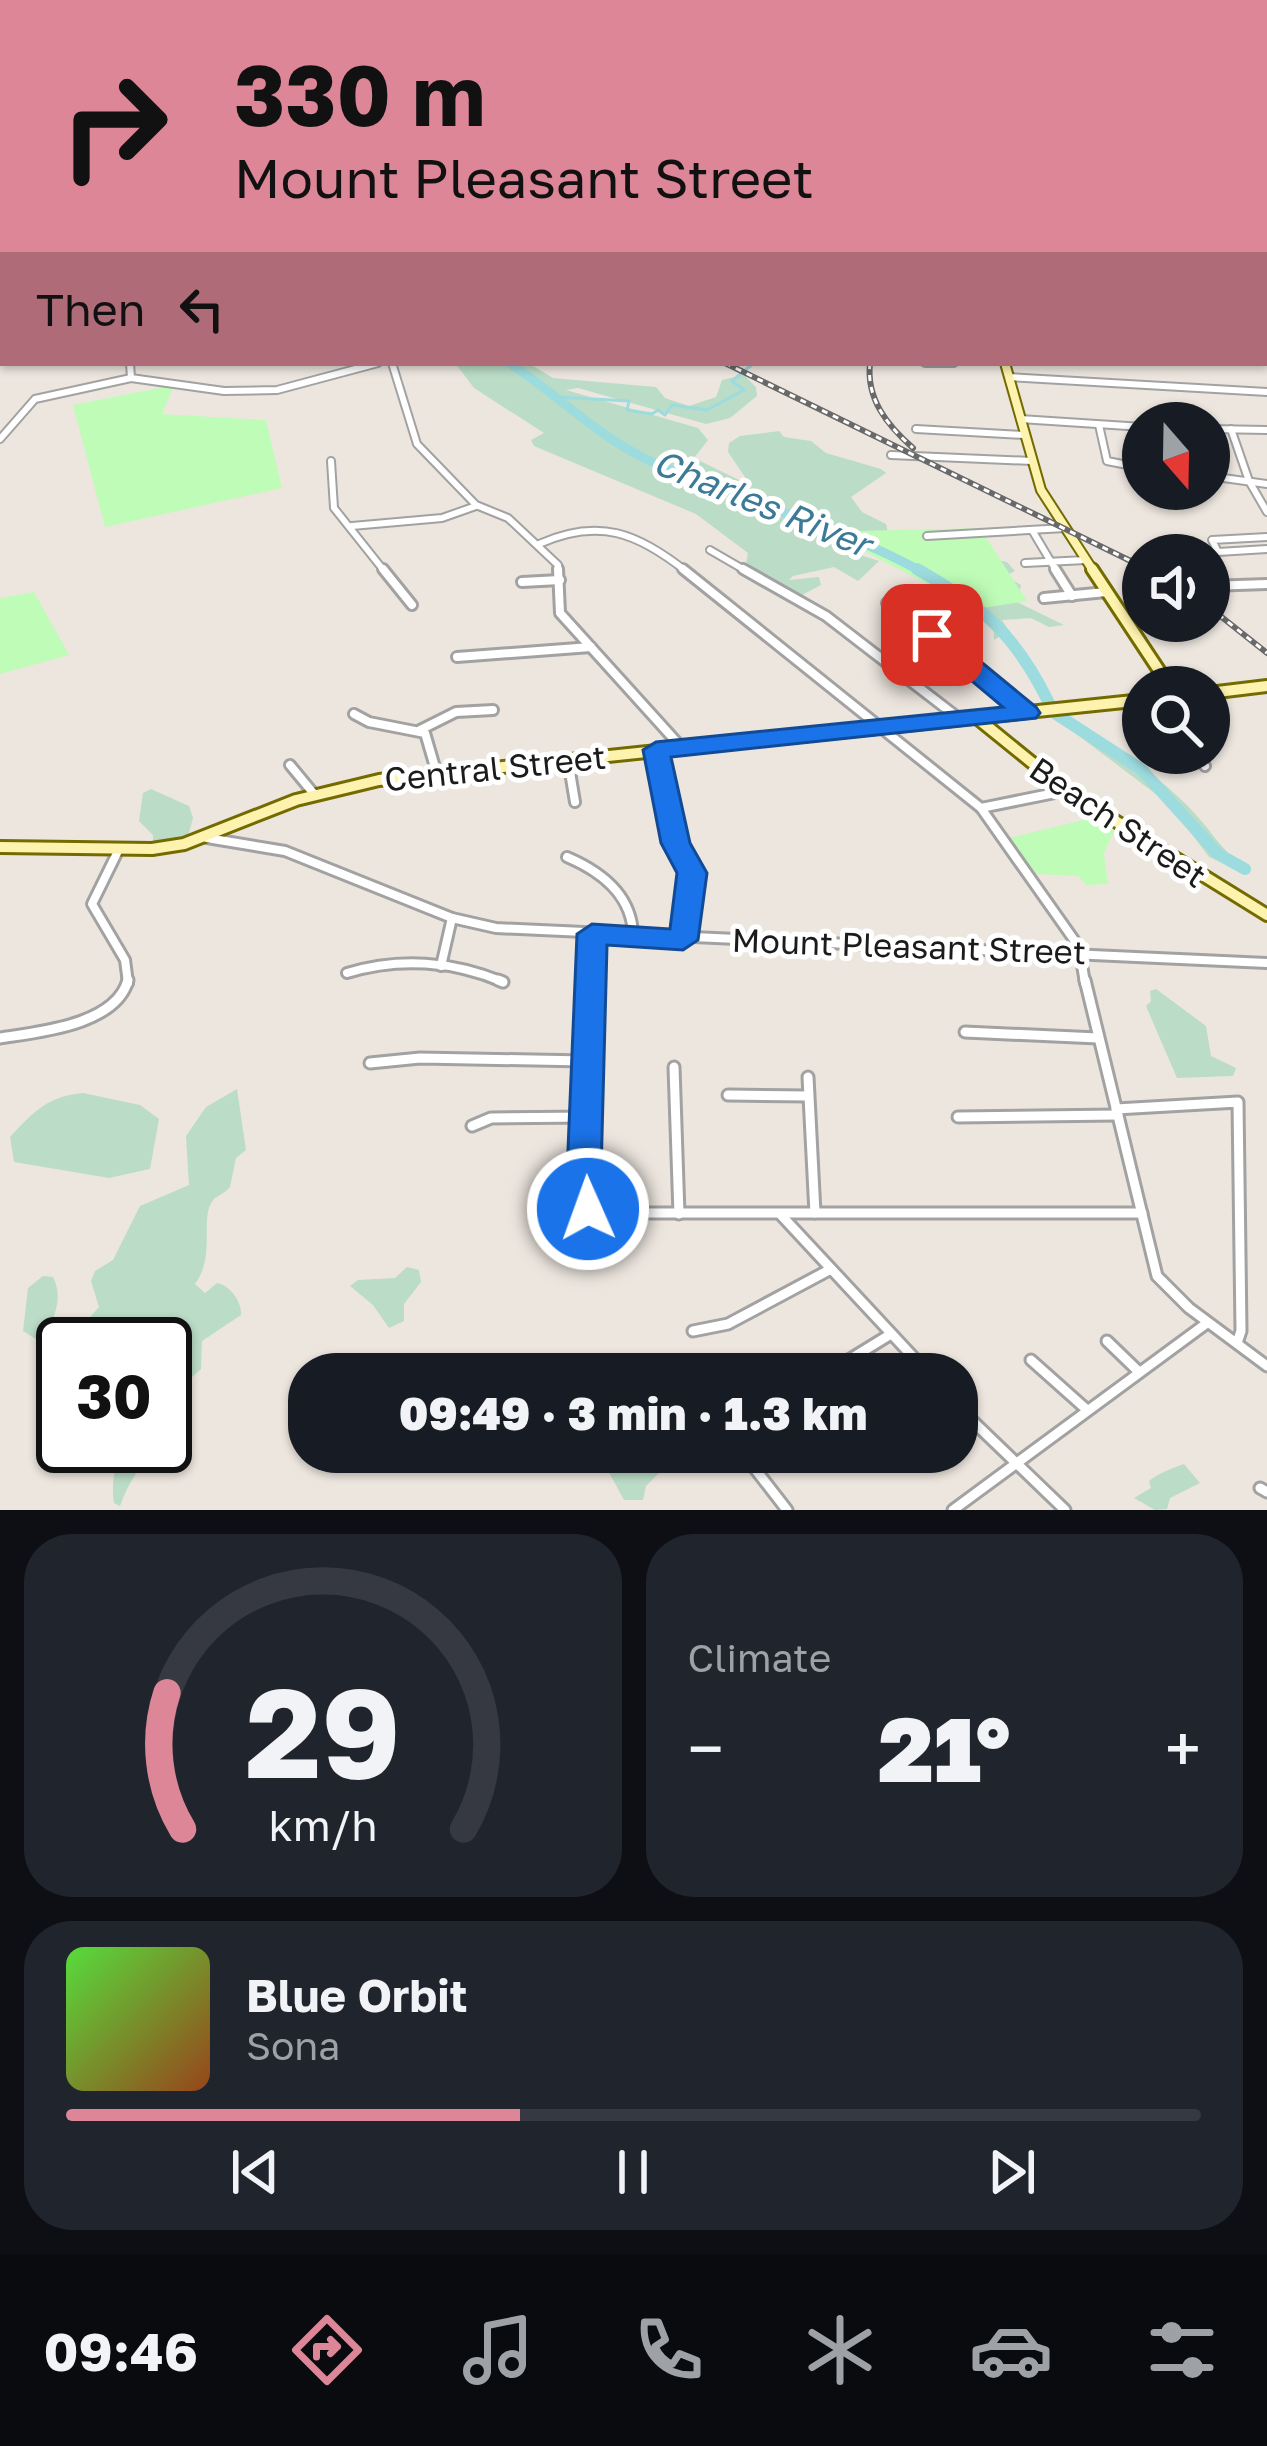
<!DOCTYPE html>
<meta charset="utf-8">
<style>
:root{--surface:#171b24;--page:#20242c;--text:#f1f3f6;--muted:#9ea1a6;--line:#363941;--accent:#dd8698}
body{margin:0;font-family:"Golos Text",sans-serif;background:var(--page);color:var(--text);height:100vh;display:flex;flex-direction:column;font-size:45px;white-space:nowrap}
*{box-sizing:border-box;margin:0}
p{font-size:39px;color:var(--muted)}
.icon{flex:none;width:66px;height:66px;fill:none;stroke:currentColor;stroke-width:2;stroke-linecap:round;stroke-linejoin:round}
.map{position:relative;height:1510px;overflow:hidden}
.sheet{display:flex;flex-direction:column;gap:24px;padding:24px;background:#0d0f14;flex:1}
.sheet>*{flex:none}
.guide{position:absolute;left:0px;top:0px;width:1269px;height:366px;box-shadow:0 3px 9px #0004;background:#dd8698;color:#111;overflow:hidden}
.needle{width:78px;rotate:160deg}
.buttons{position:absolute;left:1122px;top:402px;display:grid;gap:24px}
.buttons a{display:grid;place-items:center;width:108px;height:108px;border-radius:50%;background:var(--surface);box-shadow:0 3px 9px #0004;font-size:60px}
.speed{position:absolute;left:36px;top:1317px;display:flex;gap:24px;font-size:60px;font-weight:700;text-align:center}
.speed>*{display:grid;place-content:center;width:156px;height:156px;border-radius:50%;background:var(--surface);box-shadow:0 3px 9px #0004;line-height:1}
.speed .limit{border:6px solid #111;border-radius:18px;background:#fff;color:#111}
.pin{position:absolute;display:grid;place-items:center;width:102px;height:102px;color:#fff;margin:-51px;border-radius:24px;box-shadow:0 6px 18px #0006}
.me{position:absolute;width:132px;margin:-66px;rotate:358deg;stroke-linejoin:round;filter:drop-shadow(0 0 9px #0008)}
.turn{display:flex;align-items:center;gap:42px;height:252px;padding:0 36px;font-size:54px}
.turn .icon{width:156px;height:156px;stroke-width:2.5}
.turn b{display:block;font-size:84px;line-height:102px}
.then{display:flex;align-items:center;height:114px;padding:0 36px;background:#0003;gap:24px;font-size:45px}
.big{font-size:90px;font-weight:800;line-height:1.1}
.sheet .widget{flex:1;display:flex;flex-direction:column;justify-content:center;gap:18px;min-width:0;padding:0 42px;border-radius:48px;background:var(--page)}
.sheet .dial{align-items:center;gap:0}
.dial svg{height:312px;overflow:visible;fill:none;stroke:var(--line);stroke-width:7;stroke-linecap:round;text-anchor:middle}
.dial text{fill:var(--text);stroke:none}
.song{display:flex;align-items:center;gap:36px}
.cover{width:144px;height:144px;border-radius:18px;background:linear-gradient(135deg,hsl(110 70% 55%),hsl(20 70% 35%))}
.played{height:12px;border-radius:6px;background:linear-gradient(90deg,var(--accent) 40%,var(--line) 40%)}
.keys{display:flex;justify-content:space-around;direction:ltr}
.heat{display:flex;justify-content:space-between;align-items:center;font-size:66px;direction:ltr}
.sheet .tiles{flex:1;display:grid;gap:24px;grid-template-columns:1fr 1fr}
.widget:last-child{grid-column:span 2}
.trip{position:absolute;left:288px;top:1353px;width:690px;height:120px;border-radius:48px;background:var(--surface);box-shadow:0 3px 9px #0004;font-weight:800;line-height:120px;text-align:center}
.dock{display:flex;height:192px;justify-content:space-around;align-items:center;background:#090b0e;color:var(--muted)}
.dock .icon{width:84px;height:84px}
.dock .active{color:var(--accent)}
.dock b{font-size:54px;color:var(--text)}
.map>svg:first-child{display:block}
.wetland{fill:#bbdcc7}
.park{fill:#befcb7}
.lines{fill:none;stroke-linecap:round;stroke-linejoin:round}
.stream{stroke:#9cdbde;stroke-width:3}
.river-far1{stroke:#9cdbde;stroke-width:9}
.river{stroke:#9cdbde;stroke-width:12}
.street-far3-casing{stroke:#a2a2a2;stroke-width:8}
.street-far2-casing{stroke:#a2a2a2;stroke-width:10}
.street-far1-casing{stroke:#a2a2a2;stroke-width:14}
.street-casing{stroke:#a2a2a2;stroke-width:15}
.secondary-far2-casing{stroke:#736b00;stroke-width:9}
.secondary-far1-casing{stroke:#736b00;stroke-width:12}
.secondary-casing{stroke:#736b00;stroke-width:16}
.primary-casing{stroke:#914700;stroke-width:10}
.street-far3{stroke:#fff;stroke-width:4.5}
.street-far2{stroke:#fff;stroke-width:6}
.street-far1{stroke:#fff;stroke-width:8}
.street{stroke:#fff;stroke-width:9}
.secondary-far2{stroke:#fdf2ae;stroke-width:6}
.secondary-far1{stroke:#fdf2ae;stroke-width:8}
.secondary{stroke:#fdf2ae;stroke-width:10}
.primary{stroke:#ffbc92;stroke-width:8}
.rail-casing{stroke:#696969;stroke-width:6}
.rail{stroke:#fff;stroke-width:3;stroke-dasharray:6;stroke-linecap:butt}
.route{fill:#1a73e8;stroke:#114b97;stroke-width:3}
.labels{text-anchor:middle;stroke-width:10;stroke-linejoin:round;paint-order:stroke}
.street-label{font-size:33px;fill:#1b1b1b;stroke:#fff}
.water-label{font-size:36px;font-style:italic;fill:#3c7a96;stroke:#fff}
</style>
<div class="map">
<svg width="1267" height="1510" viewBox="0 0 1267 1510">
<rect width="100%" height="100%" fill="#ede6df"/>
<!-- wetland -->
<g class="wetland">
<path d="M455,363H528L553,378L656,387L665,398L689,406L716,397L722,380L744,375L756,387L757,396L730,418L706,424L578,388L566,390L698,428L708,440L694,458L739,480L745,477L728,452L729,443L740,436L779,431L784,437L811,441L826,453L881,469L886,473L851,497L862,512L886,524L889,537L1007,562L1015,571L1005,576L1021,585L1017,602L1064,625L1049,627L1031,618L1002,620L1009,631L994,640L993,622L941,587L836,533H822L841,549L879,561L858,581L834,567L793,576L789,580L819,577L821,585L802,595C787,592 754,576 746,564L748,553L696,514L534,446L531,440L544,433L474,388Z"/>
<path d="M1050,714H1062C1118,750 1175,783 1215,838C1223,849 1233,854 1235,868L1209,857L1169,804Z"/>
<path d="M151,789L189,806L193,818L188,836L153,844V835L139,821L143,793Z"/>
<path d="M1156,989L1206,1026L1211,1056L1236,1068L1233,1076L1177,1078L1146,1006L1151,1001L1150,991Z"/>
<path d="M237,1089L246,1150L236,1158L230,1187C226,1192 219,1195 214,1199C198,1217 217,1254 195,1284L205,1293L217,1283C231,1286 242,1302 241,1315L202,1341L201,1369L174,1393L165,1409V1344H75L73,1336L99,1307L91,1281L95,1271L113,1260L140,1206L189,1185L186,1136L206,1107Z"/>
<path d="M83,1093L140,1105L159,1119L150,1169L109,1178L14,1162L10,1137C33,1112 48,1096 83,1093Z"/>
<path d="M407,1267L419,1270L421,1282L404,1304V1321L389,1328L373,1305L350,1286L358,1280L395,1278Z"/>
<path d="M43,1276L53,1277C66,1303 48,1322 47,1346L23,1331L28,1288Z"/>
<path d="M114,1446L159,1448C140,1465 129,1481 120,1506L114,1503C110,1484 118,1466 114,1446Z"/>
<path d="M598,1452H638L656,1461L660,1472L646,1486L643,1500H624Z"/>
<path d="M1184,1464L1200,1483L1170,1498L1167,1509L1155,1510L1134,1498L1151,1488L1149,1481C1157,1474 1175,1467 1184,1464Z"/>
</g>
<!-- park -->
<g class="park">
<path d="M174,385L162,414L266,420L282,488L105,527L73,405Z"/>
<path d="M980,528L1027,601L976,609L848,543L855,531Z"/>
<path d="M34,592L69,655L0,674V598Z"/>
<path d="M1100,816L1115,828L1104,854L1108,884L1086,885L1078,876L1036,874L1009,838Z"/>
</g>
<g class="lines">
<!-- stream -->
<path class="stream" d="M556,397L629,401L627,410L652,414L658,410L665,415L672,405L707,410L744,390L732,381L754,363"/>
<!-- river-far1 -->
<path class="river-far1" d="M509,363C556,393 596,435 646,459C736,502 835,523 922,572"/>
<!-- river -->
<g class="river">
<path d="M917,569C984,607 1016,635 1050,705"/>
<path d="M1056,714L1141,769L1218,854L1245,869"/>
</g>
<!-- street-far3 casing -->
<g class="street-far3-casing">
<g id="street-far3">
<path d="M136,0L140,3"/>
<path d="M559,0L566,3"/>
<path d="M846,0L850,3"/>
<path d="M945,3L955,0"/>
</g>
</g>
<!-- street-far2 casing -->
<g class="street-far2-casing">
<g id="street-far2">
<path d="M130,363L131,378L224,391L277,390L378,363"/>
<path d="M392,363L417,444L476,505L508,518L558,565V572"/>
<path d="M925,363H954"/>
<path d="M1009,377L1267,392"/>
<path d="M1020,419L1143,427"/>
<path d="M1099,425L1107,461L1143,468"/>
<path d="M916,429L1024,435"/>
<path d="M1209,429L1267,430"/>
<path d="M1231,429L1249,481L1267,512"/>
<path d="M0,439L35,399L131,378"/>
<path d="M891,455L1032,461"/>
<path d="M331,461L334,508L385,572"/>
<path d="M1209,476L1267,484"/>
<path d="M352,526L442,518L476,506"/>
<path d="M1032,530L1057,572"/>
<path d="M927,536L1065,528"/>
<path d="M1267,537L1212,540L1218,552L1267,549"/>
<path d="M539,544C599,517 638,533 687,572"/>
<path d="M710,550L748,572"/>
<path d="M1025,563L1086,560"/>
</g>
</g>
<!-- street-far1 casing -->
<g class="street-far1-casing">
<g id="street-far1">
<path d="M383,569L412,605"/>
<path d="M558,569L560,613L682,748"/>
<path d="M683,569L981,808L1065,791"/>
<path d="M743,569L826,616L961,720"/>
<path d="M1055,569L1072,596"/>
<path d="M522,582L560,580"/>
<path d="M1209,586L1267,584"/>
<path d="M1044,598L1106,592"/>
<path d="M887,603L974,665L1026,713"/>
<path d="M457,657L591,647"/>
<path d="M354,714L369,722L425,733L437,774"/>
<path d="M420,730L456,712L493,710"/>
<path d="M656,750L675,843L692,873L683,940"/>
<path d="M1198,753L1205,766"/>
<path d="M568,760L575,802"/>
<path d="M290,765L314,794"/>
<path d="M981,808L1079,947L1085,983"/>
<path d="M207,838L285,851L452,918L496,928L1267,963"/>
<path d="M119,849L92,904L125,960L128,983"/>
<path d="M567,857C602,872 632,895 633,935"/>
<path d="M441,966L452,918"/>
<path d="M347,973C399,957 453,961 503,982"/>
<path d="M590,983L592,934"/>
</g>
</g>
<!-- street casing -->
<g class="street-casing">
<g id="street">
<path d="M498,980L503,982"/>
<path d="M590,980L584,1174L585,1198L592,1213H1142"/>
<path d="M1085,980L1157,1276L1189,1308L1267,1366"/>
<path d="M965,1032L1098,1038"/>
<path d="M0,1038C39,1032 116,1025 128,980"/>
<path d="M370,1063L420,1058L586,1061"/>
<path d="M674,1067L679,1214"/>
<path d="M808,1077L815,1213"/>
<path d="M728,1095L808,1096"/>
<path d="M1116,1109L1238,1102L1241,1331L1237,1343"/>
<path d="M958,1117L1118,1115"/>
<path d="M472,1126L491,1118L589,1117"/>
<path d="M781,1215L929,1374"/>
<path d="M693,1331L728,1324L831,1269"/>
<path d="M1107,1341L1138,1371"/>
<path d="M1031,1360L1086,1409"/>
<path d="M826,1374L891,1334"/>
<path d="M957,1406L1065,1510"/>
<path d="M742,1452L787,1510"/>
<path d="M1260,1488L1267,1492"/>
<path d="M953,1510L1207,1323"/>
</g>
</g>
<!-- secondary-far2 casing -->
<g class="secondary-far2-casing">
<g id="secondary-far2">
<path d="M1238,0L1242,3"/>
<path d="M70,3L79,0"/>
</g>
</g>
<!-- secondary-far1 casing -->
<g class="secondary-far1-casing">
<path id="secondary-far1" d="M1005,363L1041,490L1094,572"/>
</g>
<!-- secondary casing -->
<g class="secondary-casing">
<g id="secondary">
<path d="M1092,569L1170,687"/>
<path d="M1209,693L1267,686"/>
<path d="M977,718L1067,791L1267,915"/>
<path d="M0,847L152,849L184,844L296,800L379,780L1143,700"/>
</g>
</g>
<!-- primary casing -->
<g class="primary-casing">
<path id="primary" d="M396,0L404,3"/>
</g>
<!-- street-far3 -->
<use href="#street-far3" class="street-far3"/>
<!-- street-far2 -->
<use href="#street-far2" class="street-far2"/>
<!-- street-far1 -->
<use href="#street-far1" class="street-far1"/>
<!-- street -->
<use href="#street" class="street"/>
<!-- secondary-far2 -->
<use href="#secondary-far2" class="secondary-far2"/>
<!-- secondary-far1 -->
<use href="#secondary-far1" class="secondary-far1"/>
<!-- secondary -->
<use href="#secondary" class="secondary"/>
<!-- primary -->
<use href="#primary" class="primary"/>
<!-- rail casing -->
<g class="rail-casing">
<g id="rail">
<path d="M15,0L23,3"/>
<path d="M725,363L1143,567"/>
<path d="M870,363C866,399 887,425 913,448"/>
<path d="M1209,607L1267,653"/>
</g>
</g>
<!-- rail -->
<use href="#rail" class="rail"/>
</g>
<!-- route -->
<path class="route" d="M932,627L941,629L1036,707L1040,713L1036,718L671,757L690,843L707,873L698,940L683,950L607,945L601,1174L605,1209L600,1219L588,1223L576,1219L567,1174L577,934L592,924L670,929L677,873L661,843L643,750L656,742L1003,707L923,640L919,635L923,629Z"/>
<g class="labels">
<!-- street labels -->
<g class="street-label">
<text transform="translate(495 768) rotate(-6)" y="12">Central Street</text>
<text transform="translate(1118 822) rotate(34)" y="12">Beach Street</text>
<text transform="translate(909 946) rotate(2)" y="12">Mount Pleasant Street</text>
</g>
<!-- water labels -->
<g class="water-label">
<text transform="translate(762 503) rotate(22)" y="13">Charles River</text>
</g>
</g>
</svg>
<div class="buttons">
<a><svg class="needle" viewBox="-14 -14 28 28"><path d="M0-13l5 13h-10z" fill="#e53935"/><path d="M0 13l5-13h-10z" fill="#9ea1a6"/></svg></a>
<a><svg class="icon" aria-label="sound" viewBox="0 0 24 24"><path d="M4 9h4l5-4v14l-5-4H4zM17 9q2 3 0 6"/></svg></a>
<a><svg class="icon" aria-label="search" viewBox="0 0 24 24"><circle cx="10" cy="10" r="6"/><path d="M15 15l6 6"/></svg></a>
</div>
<div class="speed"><div class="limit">30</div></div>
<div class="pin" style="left:932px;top:635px;background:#d93025"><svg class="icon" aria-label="arrive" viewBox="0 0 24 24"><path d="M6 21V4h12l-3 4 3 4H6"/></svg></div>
<svg class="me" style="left:588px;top:1209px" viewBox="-20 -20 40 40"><circle r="17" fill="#1a73e8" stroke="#fff" stroke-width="3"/><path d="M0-11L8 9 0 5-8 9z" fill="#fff"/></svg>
<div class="trip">09:49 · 3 min · 1.3 km</div>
<div class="guide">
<div class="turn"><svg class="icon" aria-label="right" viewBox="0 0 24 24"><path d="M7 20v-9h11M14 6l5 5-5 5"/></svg><div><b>330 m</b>Mount Pleasant Street</div></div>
<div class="then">Then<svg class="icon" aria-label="left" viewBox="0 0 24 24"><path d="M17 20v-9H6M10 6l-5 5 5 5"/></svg></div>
</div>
</div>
<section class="sheet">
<div class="tiles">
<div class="widget dial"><svg viewBox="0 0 100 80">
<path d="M14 69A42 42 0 1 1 86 69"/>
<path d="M14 69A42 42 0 0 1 10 34" stroke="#dd8698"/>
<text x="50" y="56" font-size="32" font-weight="700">29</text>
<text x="50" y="72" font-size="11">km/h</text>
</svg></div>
<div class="widget"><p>Climate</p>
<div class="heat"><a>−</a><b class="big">21°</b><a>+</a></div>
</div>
<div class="widget">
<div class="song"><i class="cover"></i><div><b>Blue Orbit</b><p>Sona</p></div></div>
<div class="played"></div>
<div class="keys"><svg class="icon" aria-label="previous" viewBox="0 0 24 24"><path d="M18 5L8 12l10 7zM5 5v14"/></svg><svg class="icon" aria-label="pause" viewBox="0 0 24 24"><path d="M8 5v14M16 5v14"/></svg><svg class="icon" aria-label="next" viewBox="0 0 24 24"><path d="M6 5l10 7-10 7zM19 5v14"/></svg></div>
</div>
</div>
</section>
<nav class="dock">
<b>09:46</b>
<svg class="icon active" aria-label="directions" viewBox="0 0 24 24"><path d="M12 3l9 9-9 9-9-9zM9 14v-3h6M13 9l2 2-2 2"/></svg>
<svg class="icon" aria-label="music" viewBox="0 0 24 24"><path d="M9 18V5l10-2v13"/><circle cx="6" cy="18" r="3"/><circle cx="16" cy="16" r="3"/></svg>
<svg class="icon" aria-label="phone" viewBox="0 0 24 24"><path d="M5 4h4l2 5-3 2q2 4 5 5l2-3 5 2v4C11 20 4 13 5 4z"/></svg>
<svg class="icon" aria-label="climate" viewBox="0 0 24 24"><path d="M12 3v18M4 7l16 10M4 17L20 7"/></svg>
<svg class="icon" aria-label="car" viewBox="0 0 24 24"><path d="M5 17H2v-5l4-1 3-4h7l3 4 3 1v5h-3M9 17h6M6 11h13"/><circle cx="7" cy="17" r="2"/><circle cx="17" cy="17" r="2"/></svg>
<svg class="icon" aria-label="filters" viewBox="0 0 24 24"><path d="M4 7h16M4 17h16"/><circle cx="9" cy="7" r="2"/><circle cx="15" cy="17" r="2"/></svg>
</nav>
